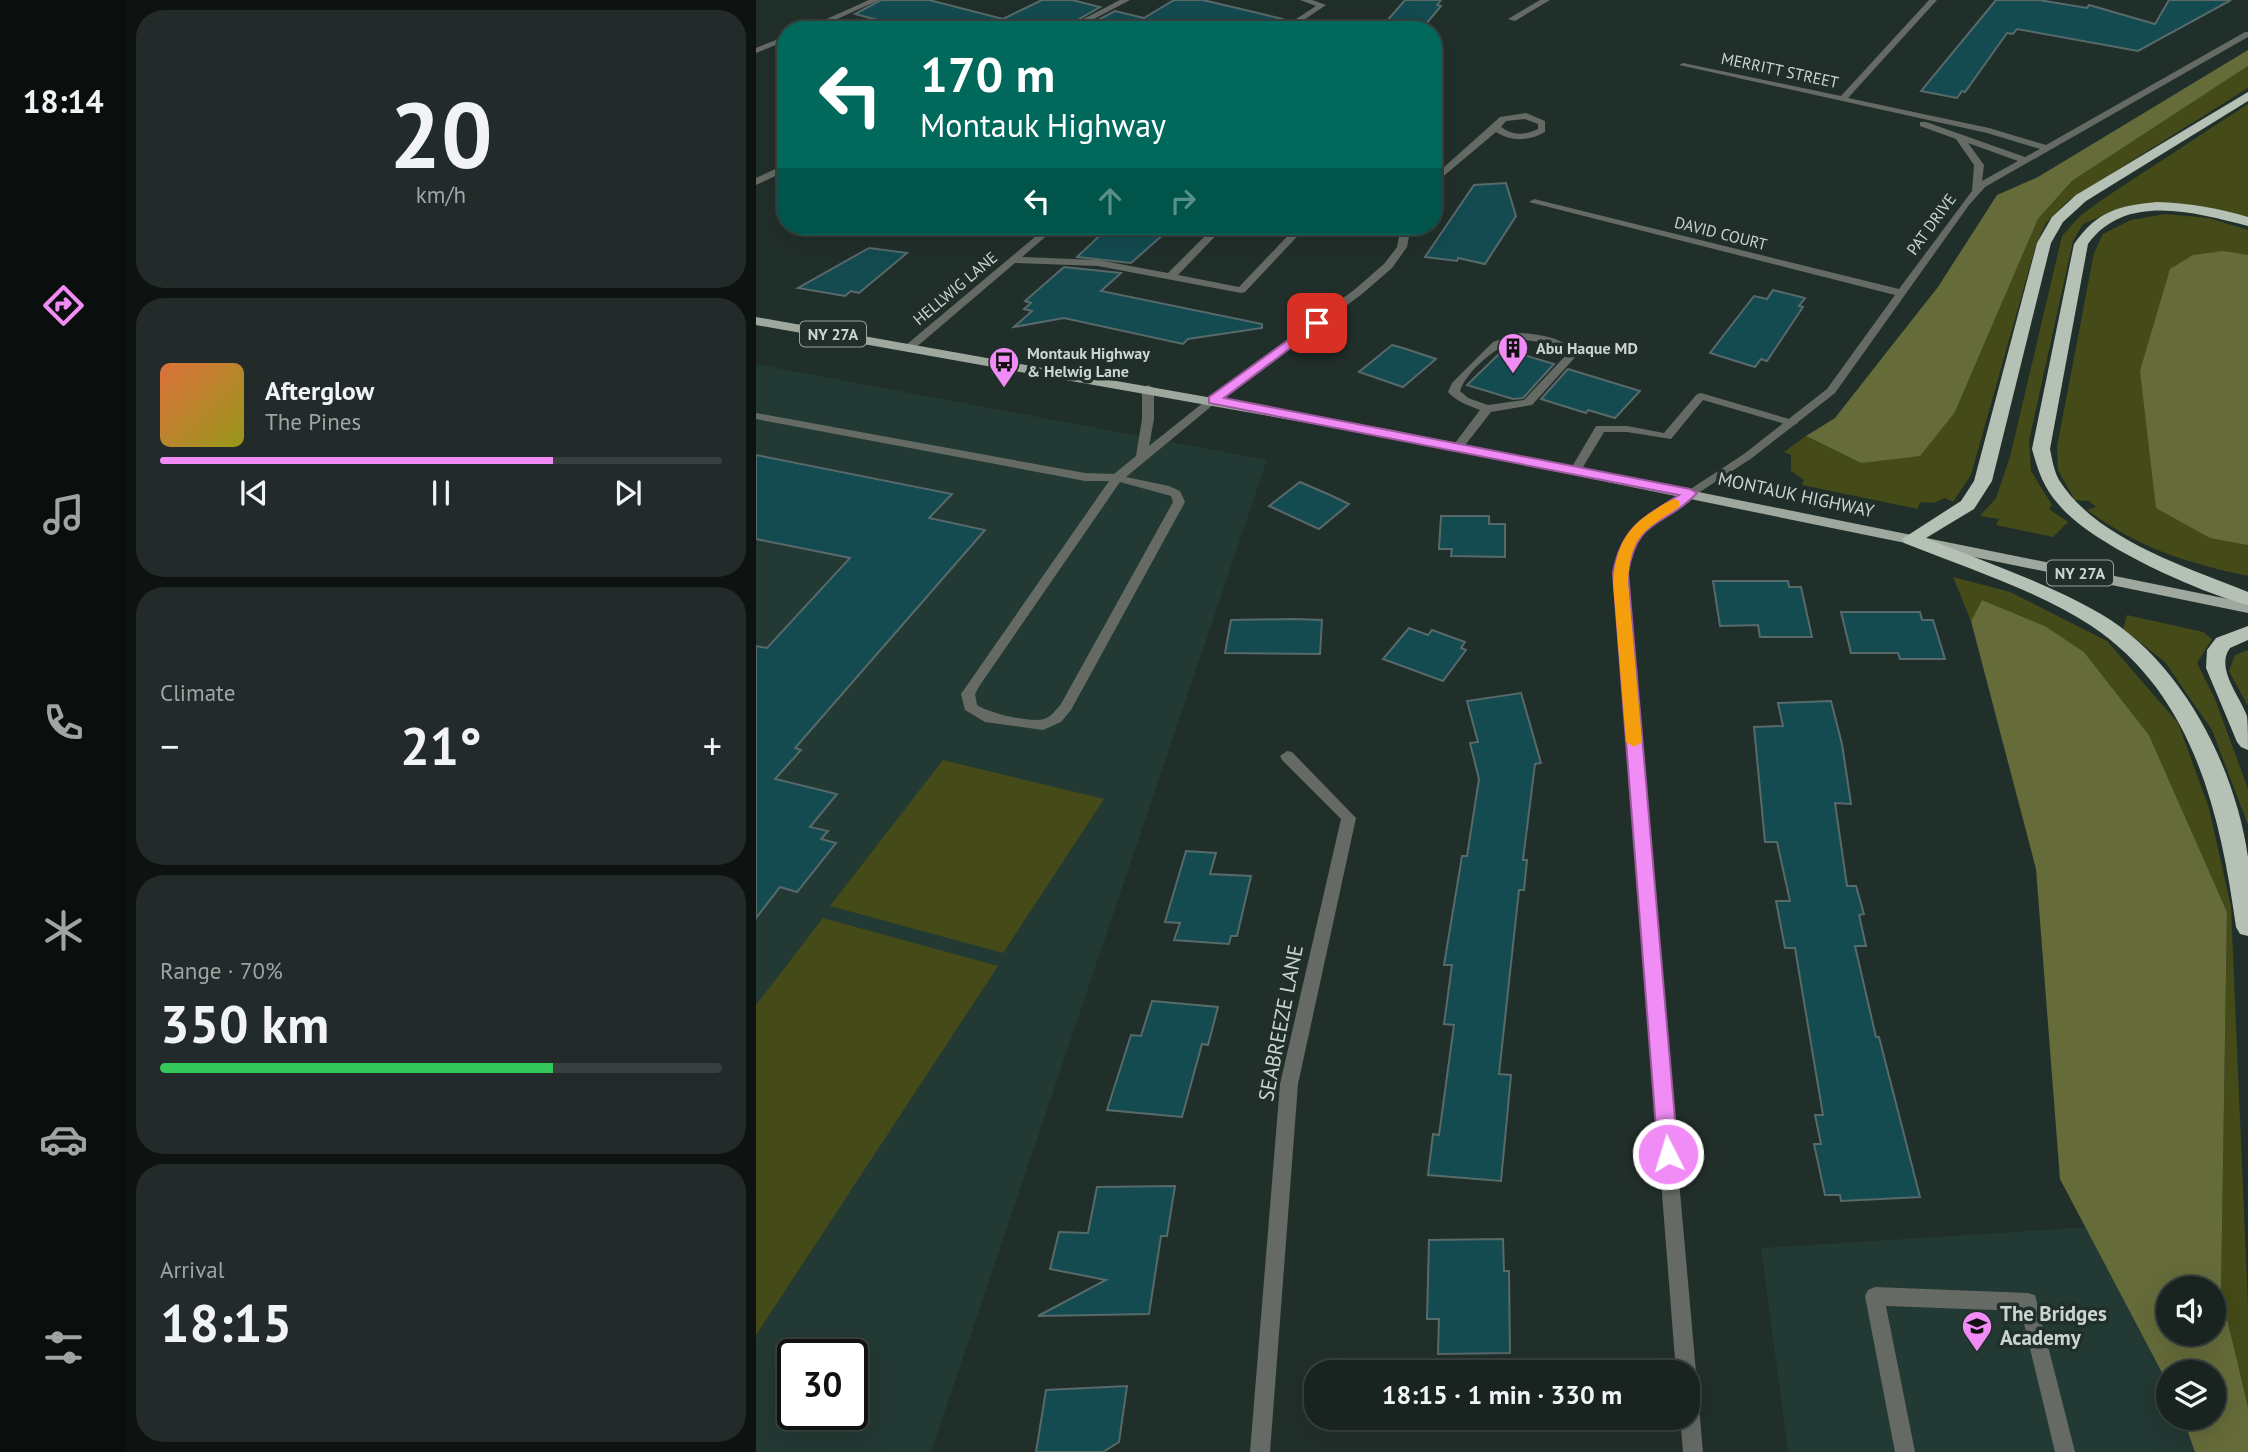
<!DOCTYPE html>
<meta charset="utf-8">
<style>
:root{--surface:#192320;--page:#222b29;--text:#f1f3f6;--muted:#9fa4a5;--line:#37403e;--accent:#f18bf5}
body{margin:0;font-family:"PT Sans",sans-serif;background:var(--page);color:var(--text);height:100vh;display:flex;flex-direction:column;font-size:26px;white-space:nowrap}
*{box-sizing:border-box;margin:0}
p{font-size:23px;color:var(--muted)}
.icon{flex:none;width:38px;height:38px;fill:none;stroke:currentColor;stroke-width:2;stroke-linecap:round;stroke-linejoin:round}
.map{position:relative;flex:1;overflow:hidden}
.sheet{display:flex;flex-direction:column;gap:10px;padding:10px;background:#0e1312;width:630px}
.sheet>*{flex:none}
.top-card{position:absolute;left:21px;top:21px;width:665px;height:214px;border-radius:28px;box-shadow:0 7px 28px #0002,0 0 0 2px var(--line);background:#00695c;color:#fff;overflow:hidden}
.fabs{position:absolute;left:1400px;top:1276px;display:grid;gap:14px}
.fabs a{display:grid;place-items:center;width:70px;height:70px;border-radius:50%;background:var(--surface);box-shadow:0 7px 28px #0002,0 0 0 2px var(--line);font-size:35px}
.speed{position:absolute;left:21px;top:1339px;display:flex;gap:14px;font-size:35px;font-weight:700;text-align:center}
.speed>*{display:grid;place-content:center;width:91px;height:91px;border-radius:50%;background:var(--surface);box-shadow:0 7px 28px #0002,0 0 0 2px var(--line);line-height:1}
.speed .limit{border:4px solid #111;border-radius:10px;background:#fff;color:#111}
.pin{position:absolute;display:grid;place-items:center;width:60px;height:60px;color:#fff;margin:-30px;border-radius:14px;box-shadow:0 4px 10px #0006}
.me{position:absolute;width:77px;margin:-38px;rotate:355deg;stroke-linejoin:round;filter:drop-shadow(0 0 5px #0008)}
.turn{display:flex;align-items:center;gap:24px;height:147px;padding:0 28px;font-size:32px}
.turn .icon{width:91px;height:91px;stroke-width:2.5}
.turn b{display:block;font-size:49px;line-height:60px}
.lanes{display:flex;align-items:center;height:66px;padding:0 28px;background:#0003;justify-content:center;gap:35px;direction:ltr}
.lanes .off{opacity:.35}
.big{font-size:52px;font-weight:700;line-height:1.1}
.sheet .tile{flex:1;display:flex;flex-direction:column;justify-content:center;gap:10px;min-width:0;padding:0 24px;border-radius:28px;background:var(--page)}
.sheet .dial{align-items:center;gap:0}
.dial b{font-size:91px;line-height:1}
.song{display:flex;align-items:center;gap:21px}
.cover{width:84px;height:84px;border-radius:10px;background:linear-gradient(135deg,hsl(20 70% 55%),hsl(60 70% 35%))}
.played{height:7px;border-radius:4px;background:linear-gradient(90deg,var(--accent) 70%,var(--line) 70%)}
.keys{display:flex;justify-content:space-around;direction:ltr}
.heat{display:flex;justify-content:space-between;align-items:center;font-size:38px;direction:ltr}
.charge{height:10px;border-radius:5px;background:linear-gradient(90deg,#34c759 70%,var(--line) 0)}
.trip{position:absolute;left:548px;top:1360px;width:396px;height:70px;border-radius:28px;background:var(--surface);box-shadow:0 7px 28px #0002,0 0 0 2px var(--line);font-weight:700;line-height:70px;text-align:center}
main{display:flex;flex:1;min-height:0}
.menu{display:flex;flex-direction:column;width:126px;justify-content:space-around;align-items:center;background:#0a0e0d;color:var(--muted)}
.menu .icon{width:49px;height:49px}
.menu .active{color:var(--accent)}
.menu b{font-size:32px;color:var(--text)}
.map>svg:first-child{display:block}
.built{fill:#233933;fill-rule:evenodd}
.green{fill:#454a19}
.forest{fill:#656b39;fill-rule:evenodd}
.building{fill:#134b51;stroke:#58696a;stroke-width:2}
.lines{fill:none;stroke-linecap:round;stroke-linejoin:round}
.service{fill:#656a65;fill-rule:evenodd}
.minor{fill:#656a65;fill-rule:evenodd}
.primary{fill:#9fa89e;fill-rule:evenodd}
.motorway{fill:#b5c1b5;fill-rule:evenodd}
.route{fill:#f18bf5;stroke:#9d5a9f;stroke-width:2}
.slow{fill:#f59e0b}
.labels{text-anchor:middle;stroke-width:7;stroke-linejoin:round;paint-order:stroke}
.far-street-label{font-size:16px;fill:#ccd4d1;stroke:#212f2b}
.shield{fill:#212f2b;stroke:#99a29f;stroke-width:2}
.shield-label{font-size:16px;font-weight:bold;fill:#ccd4d1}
.far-poi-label{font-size:16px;font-weight:bold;fill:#ccd4d1;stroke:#212f2b;text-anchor:start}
.street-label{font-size:18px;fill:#ccd4d1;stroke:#212f2b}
.near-street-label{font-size:21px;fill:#ccd4d1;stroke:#212f2b}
.near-poi-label{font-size:21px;font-weight:bold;fill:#ccd4d1;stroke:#212f2b;text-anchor:start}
</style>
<main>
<nav class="menu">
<b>18:14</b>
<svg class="icon active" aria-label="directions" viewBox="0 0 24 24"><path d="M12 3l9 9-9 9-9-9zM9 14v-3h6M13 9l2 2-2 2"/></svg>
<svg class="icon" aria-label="music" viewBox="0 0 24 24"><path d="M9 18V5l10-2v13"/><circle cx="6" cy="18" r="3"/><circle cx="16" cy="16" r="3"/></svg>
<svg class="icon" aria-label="phone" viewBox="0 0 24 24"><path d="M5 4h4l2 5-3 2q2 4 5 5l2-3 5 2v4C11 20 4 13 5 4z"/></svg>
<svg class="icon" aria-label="climate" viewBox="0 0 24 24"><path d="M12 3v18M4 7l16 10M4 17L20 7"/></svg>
<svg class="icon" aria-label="car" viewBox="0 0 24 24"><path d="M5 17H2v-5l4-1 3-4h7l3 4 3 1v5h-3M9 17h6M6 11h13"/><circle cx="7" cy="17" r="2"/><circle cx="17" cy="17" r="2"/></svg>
<svg class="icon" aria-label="filters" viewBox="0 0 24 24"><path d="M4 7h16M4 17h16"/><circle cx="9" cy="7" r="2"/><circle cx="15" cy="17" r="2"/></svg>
</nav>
<section class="sheet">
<div class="tile dial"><b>20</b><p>km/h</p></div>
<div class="tile">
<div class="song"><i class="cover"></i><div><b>Afterglow</b><p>The Pines</p></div></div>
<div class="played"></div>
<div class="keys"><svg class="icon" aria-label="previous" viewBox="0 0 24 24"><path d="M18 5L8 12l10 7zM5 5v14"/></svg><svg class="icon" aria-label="pause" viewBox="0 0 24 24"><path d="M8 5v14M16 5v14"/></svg><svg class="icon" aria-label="next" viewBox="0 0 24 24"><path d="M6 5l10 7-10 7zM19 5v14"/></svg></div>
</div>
<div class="tile"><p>Climate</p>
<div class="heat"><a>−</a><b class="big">21°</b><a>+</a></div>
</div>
<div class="tile"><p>Range · 70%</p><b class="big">350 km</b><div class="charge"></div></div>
<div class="tile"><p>Arrival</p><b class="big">18:15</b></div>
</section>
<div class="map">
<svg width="1492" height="1452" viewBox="0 0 1492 1452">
<rect width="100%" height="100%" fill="#212f2b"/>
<!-- built -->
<g class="built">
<path d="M0,364L511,460L175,1452H0ZM37,1354H96V1414H37Z"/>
<path d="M1384,1224L1412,1334V1418H1443L1454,1452H1032L1005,1248Z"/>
</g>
<!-- green -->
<g class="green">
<path d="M1492,66V88L1313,200L1290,223L1279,248L1215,475L1197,502L1189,498L1178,503L1164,502L1162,509L1046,485L1048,480L1035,471V455L1028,452L1050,436L1105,463L1199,412L1282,219L1316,181Z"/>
<path d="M1492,104V218L1441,206L1360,210L1327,224L1317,241L1273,441L1275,471L1296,505L1293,509L1312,522L1297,537L1240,525L1243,519L1224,516L1240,498L1254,457L1306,236L1325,215L1350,197Z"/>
<path d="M1409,214L1453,218L1492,230V576C1430,563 1383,548 1331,510L1340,507L1333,501L1319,500L1302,470L1301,447L1338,253L1347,234L1375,220Z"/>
<path d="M1197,577L1254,592L1351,641L1422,723L1453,808L1475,907L1492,1306V1407L1465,1293L1471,912L1393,735L1328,652L1289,626L1226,600L1215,621Z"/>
<path d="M1371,615L1447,632L1456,639L1441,663L1459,699L1492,789V825L1456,730L1409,662L1367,629Z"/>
<path d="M1492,650V706L1473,671L1479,655Z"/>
<path d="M187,760L348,799L247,953L74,906Z"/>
<path d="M67,918L242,966L0,1335V1005Z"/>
</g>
<!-- forest -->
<g class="forest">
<path d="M1492,50V66L1316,181L1282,219L1199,412L1164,456L1105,463L1050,436L1079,418L1137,344L1182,287L1241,195L1282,177Z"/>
<path d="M1467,251L1492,255V545L1454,538L1400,508L1384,371L1414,269L1437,255Z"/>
<path d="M1226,600L1289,626L1328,652L1393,735L1471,912L1465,1293L1492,1407V1452H1439L1427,1418H1458V1372H1412V1384L1304,1179L1280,869L1215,621ZM1412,1288H1458V1334H1412Z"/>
</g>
<!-- building -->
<g class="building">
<path d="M125,0H173L247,19L286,0H316L344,7L304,30H159L99,14Z"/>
<path d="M418,0H447L527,19L526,25L520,30H323L359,11L388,18Z"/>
<path d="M649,0H685L681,5L685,6L665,30H623Z"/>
<path d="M1240,0H1283L1331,8L1333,5L1399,24L1413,0H1475L1382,51L1261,29L1257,34L1251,33L1209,92L1206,91L1201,98L1165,91Z"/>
<path d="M750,183L760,216L729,264L702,258L701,261L669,257L718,185Z"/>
<path d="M354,226H417L375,263L321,257Z"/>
<path d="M113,248L151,253L103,293L95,291L89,296L42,288Z"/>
<path d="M308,267L365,273L345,291L506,324V328L432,339L427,344L308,318L258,327L276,311L268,309L275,303L269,301Z"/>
<path d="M1017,290L1049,298L1043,306L1047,307L1011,361L1005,359L999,367L954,353L998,296L1011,299Z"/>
<path d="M636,345L647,348L680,359L647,387L603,372Z"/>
<path d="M755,351L798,364L767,398L757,399L711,385L744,353L751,356Z"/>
<path d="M812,369L884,391L859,418L832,410L830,413L785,399Z"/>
<path d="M0,455L196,494L173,518L229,530L39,748L45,750L19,779L81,794L54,827L72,831L65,839L80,843L41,892L24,887L0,918V646L11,648L94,558L0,539Z"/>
<path d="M544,482L574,495L593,504L563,529L513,506Z"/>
<path d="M685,516H733V524H749V557L695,556L696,549H683Z"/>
<path d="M957,581H1032L1033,587H1045L1056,637H1004L1002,625L964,626Z"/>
<path d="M1085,612H1164L1166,620H1177L1189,659H1144L1142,653H1095Z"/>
<path d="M538,619L566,620L564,654L469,653L475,620Z"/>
<path d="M653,628L672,635L676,630L709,642L705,648L710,650L687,681L627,659Z"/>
<path d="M765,693L785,763L779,764L767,860H771L768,890H763L743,1074L755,1075L745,1181L672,1175L677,1134L683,1135L698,1025L688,1024L696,965H688L706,856H711L723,779L714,743L722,742L711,701Z"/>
<path d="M1075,701L1086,744L1095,804L1079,803L1091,886H1100L1108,914L1103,915L1110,946H1099L1120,1037H1123L1164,1197L1085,1201L1084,1195H1069L1058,1144H1065L1059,1115H1067L1039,948H1029L1020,901H1034L1021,842H1009L998,727L1027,726L1022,703Z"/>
<path d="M430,851L460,853L454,874L495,876L481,936H475L473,944L418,940L424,923L409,922Z"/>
<path d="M396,1001L462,1007L452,1045L446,1044L426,1117L351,1110L375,1035L385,1036Z"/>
<path d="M419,1186L411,1236H405L393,1314L282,1316L350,1280L294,1269L303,1232L332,1233L341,1187Z"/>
<path d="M747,1239L748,1271H753L754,1353L682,1354L683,1319H671L673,1240Z"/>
<path d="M371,1386L363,1442L347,1452H280L290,1390Z"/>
</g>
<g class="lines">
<!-- service -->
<g class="service">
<path d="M770,113L789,121V132C773,141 756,142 740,132L677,185V177L744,117ZM769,119L782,124V129C769,135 757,136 745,127L750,121Z"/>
<path d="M763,333C783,334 809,338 822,354L776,405L735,412L706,449H698L696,447L724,410C712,405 701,402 692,392L696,383L737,342ZM763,339L789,343L811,354L768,400L732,405L712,398L704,391C710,371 743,344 763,339Z"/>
<path d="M392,385L398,388V419L393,446L453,398H461L463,400L370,477L413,486L424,491L429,502L315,710L305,722L287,730L229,722L209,710L205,694L353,481H329L0,419V413L329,473L358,474L380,456L386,419V388ZM364,482L415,496L417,502L305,704C300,710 295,717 288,719C274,723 232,713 221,705L219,694L224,685Z"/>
<path d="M945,393L1040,421L1042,423L1036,426L947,400L915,439L871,432H848L824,472H816L814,470L840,426H871L908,433L941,394Z"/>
<path d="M1119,1287L1272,1293L1279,1295L1319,1452H1299L1265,1311L1130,1306L1159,1452H1139L1109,1296L1112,1290Z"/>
</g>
<!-- minor -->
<g class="minor">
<path d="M113,0H123L57,30H46Z"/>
<path d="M364,0H374L317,30H306Z"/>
<path d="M544,0H556L570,5L533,30H523L560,6Z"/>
<path d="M784,0H794L759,21L752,19Z"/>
<path d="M1173,0H1181L1092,98L1233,128L1290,145L1489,32H1492V37L1229,187L1213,205L1079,393L996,458L893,525C876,541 872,560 870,583L940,1372L938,1376L941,1383L947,1452H927L924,1418H931V1372H920L858,583L864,550L878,526L988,454L1071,389L1139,295L773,202L778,199L1143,289L1216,191L1218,165L1200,139L1164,126V122H1170L1269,157L1284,149L1231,133L923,65L927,63L1085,96ZM1212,143L1262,161L1226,181L1228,165Z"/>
<path d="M30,36V41L0,53V48Z"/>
<path d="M30,164V171L0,185V178Z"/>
<path d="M292,226H302L266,257L342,260L412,273L459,226H469L422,275L483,287L541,226H551L489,292L485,293L342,266L259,263L158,349H150V345Z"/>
<path d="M645,226H655L651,247L636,268L606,294L461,402H453V398L598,290L628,264L641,247Z"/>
<path d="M531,751L536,752L600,818L542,1084L514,1452H494L524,1084L585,819L526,760L524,756Z"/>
</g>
<!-- primary -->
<path class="primary" d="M0,317L631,429L1492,603V613L631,437L0,325Z"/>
<!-- motorway -->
<g class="motorway">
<path d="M1492,92V101L1330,201L1307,222L1295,243L1236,481L1218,509L1170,538C1228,562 1290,582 1345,614C1426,662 1479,766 1492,857C1492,882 1492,911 1492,936L1484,934L1480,927C1464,812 1437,693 1334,625C1278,589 1210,568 1148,543L1146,539L1205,501L1218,481L1281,243L1296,217L1320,195Z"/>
<path d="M1401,202C1432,203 1462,208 1492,217V226C1439,213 1370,192 1332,244L1294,449C1296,459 1298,471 1303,480C1340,539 1430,567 1492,592V605C1442,592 1337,545 1304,506C1288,489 1282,471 1276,449L1318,244C1341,211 1362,206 1401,202Z"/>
<path d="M1492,626V640L1474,648C1459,668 1484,696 1491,716C1492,726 1492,739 1492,750L1485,747L1481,742L1450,668L1451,650L1460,638Z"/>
</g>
</g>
<!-- route -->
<path class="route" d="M561,319L565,320V325L468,398L934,489L941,493C910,527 881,516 872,573L922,1154L919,1161L912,1164L905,1161L902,1154L857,573C865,528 887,518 923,495L453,403V397Z"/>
<!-- slow -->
<path class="slow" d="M918,499L923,501V507C887,531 874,536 872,583L886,742L878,747L870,742L857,583C859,552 868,530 894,513C902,508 910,502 918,499Z"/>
<!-- icons -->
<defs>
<g id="building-pin" transform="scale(1.575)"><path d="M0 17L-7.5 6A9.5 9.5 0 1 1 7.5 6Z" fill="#f18bf5" stroke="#212f2b"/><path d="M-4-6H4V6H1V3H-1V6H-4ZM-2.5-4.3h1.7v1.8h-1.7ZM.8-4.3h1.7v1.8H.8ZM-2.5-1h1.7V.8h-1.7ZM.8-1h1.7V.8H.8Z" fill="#111"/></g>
<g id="bus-pin" transform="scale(1.575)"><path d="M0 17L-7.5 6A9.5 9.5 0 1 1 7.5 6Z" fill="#f18bf5" stroke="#212f2b"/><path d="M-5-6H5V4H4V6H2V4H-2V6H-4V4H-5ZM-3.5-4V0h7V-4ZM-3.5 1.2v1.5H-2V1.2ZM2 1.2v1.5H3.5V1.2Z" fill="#111"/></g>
<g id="school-pin" transform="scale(1.575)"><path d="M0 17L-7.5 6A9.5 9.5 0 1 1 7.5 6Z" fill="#f18bf5" stroke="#212f2b"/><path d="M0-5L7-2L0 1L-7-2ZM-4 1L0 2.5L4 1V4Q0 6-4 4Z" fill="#111"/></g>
</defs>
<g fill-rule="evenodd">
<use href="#building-pin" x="757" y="348"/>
<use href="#bus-pin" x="248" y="362"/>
<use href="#school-pin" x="1221" y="1326"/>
</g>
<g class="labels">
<!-- far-street labels -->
<g class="far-street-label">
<text transform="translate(1024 70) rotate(12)" y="6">MERRITT STREET</text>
<text transform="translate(1175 224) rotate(-54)" y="6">PAT DRIVE</text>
<text transform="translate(965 233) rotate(14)" y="6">DAVID COURT</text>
<text transform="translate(199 288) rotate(-40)" y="6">HELLWIG LANE</text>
</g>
<!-- shield labels -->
<g class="shield">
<rect x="44" y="321.5" width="66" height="25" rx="5"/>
<rect x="1291" y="560.5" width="66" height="25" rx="5"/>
</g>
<g class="shield-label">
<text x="77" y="340">NY 27A</text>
<text x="1324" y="579">NY 27A</text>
</g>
<!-- far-poi labels -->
<g class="far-poi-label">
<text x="780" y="354">Abu Haque MD</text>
<text x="271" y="359">Montauk Highway<tspan x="271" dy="18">&amp; Helwig Lane</tspan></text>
</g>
<!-- street labels -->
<g class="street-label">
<text transform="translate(1040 495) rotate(12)" y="6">MONTAUK HIGHWAY</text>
</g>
<!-- near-street labels -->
<g class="near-street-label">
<text transform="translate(525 1023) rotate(-79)" y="7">SEABREEZE LANE</text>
</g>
<!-- near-poi labels -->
<g class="near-poi-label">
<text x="1244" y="1321">The Bridges<tspan x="1244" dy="24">Academy</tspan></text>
</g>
</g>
</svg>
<div class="fabs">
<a><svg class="icon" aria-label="sound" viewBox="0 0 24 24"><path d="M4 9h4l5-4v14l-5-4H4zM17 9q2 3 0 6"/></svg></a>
<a><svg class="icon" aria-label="layers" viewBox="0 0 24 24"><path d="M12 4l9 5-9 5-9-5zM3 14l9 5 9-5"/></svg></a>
</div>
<div class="speed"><div class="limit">30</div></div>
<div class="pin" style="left:561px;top:323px;background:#d93025"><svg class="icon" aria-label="arrive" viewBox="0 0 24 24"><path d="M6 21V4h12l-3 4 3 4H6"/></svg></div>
<svg class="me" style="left:912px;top:1154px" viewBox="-20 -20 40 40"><circle r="17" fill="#f18bf5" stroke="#fff" stroke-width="3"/><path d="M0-11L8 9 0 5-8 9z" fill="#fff"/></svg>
<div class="trip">18:15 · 1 min · 330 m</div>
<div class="top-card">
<div class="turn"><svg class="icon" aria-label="left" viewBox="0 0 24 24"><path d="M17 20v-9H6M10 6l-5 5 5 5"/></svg><div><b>170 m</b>Montauk Highway</div></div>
<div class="lanes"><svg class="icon" aria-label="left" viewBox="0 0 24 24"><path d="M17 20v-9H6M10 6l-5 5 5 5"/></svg><svg class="icon off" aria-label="ahead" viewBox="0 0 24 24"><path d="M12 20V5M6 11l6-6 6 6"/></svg><svg class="icon off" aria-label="right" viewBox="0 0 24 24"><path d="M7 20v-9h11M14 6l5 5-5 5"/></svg></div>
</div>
</div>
</main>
